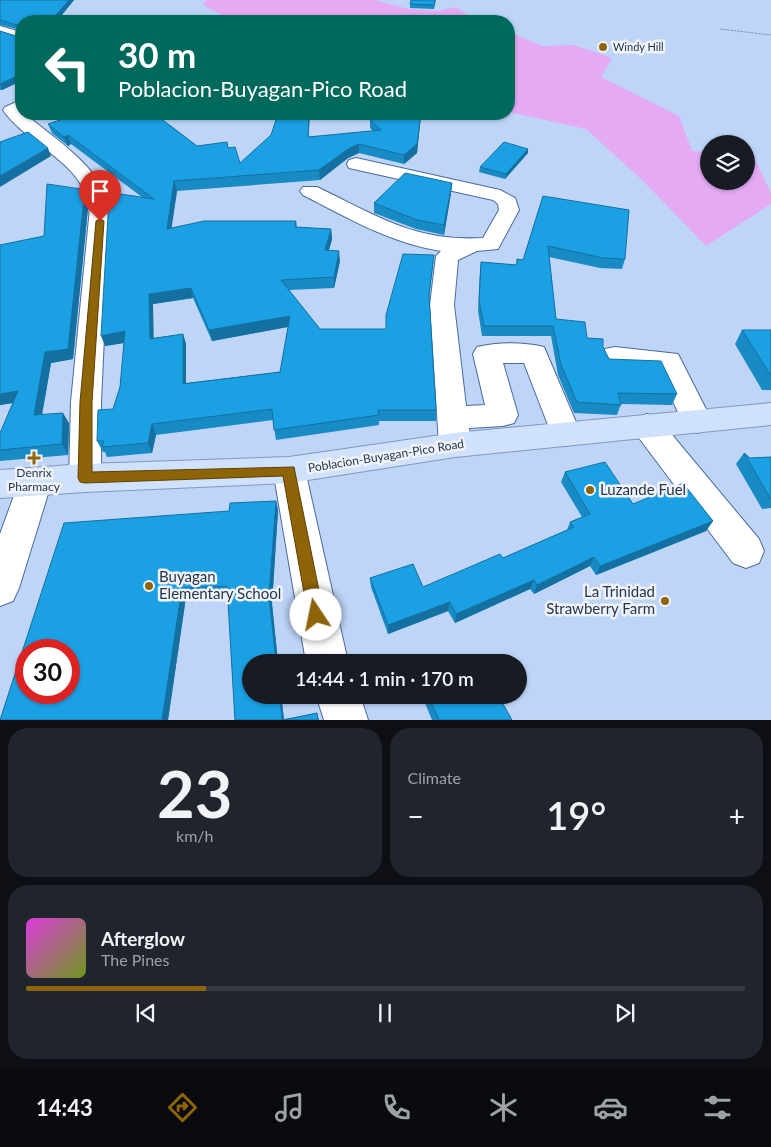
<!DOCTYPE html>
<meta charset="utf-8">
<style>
:root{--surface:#171b24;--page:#20242c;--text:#f1f3f6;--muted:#9ea1a6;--line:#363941;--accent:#8e6408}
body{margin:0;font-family:Lato,sans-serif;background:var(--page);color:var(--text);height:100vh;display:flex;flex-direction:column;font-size:19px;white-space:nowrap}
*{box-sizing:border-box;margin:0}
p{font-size:16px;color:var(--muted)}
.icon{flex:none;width:28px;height:28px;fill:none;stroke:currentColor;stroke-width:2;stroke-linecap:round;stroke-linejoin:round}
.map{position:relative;height:720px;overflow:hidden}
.panel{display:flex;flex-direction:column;gap:8px;padding:8px;background:#0d0f14;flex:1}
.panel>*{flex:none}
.guide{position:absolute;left:15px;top:15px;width:500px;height:105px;border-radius:20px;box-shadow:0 1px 4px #0004;background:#00695c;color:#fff;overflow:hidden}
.tools{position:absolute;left:700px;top:135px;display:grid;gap:10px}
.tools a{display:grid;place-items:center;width:55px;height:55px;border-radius:50%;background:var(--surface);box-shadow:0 1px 4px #0004;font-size:25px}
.speed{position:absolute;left:15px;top:639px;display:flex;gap:10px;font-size:25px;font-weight:700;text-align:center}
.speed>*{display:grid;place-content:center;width:65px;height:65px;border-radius:50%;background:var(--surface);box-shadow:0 1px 4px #0004;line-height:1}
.speed .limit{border:8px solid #d22;background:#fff;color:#111}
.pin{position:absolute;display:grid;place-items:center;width:42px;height:42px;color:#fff;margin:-51px -21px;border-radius:50% 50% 50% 0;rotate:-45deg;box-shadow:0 0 5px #0007}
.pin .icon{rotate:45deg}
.me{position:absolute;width:55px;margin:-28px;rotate:349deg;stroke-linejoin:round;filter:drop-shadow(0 0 4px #0008)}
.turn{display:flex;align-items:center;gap:18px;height:105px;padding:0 20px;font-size:22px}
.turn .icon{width:65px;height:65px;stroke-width:2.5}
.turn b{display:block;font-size:35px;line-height:42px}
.big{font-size:38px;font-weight:600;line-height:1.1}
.panel .card{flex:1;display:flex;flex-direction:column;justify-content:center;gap:8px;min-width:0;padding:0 18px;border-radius:20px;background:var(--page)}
.panel .dial{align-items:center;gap:0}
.dial b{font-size:65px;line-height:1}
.song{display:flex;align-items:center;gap:15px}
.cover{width:60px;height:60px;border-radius:8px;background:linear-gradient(135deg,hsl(300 70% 55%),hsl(80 70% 35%))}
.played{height:5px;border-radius:2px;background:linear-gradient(90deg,var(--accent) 25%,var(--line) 25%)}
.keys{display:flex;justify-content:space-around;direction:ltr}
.heat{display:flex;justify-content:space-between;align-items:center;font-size:28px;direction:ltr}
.panel .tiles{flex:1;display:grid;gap:8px;grid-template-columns:1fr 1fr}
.card:last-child{grid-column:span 2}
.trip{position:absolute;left:242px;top:654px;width:285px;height:50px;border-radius:25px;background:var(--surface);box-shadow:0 1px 4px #0004;font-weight:600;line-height:50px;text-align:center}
.tab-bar{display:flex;height:80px;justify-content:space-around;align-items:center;background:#090b0e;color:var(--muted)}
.tab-bar .icon{width:35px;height:35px}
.tab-bar .on{color:var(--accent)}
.tab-bar b{font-size:22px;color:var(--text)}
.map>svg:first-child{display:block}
.green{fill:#e4aaf3}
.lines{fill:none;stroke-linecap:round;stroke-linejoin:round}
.minor-casing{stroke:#496a9f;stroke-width:2}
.major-casing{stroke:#8098bc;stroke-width:2}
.path{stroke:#7f93b1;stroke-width:1;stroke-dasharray:2.5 1;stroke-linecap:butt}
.minor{fill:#fff;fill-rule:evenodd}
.major{fill:#d0e1fb;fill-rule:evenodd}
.wall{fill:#188ac4;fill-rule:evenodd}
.shaded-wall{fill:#1470a0}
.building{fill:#1ca0e4;stroke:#1470a0;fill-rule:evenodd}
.route{fill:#8e6408;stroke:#5c4105}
.poi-dot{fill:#8e6408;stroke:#f0f4fa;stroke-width:2}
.labels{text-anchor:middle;stroke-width:5;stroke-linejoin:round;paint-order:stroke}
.far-poi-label{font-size:11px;fill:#26354c;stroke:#f0f4fa;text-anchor:start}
.street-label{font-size:12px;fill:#26354c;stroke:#f0f4fa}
.poi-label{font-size:12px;fill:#26354c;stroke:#f0f4fa}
.near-poi-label{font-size:15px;fill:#26354c;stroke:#f0f4fa;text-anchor:start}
</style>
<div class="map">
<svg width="771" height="720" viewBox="0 0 771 720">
<rect width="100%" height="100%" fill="#bed5f8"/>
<!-- green -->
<g class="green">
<path d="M206,0H374L409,9L440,11L455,7L479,21H232L203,5Z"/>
<path d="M509,32L542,46L574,45L612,58L601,77L679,116L692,151L709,152V181H746V155H753L771,193V204L706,246L642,180L586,129L509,112Z"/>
</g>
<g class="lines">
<!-- minor casing -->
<g class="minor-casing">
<g id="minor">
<path d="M0,26L21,32V40L0,34Z"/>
<path d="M21,100V114H25C56,140 101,167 110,208L101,402V478L97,488L85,492L73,488L69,478L71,402L90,208C82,161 27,145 3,110L5,107Z"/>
<path d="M356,158L500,190L515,198L519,210L498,249L477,251L458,260L454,305L466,406L485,405L473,354L477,347C497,342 524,342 544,347L581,434L577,443L566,446L555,443L524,363H503L518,415L514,423L503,426L469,428L471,445L466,454L455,457L444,454L439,445L430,305L436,256L441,251C390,243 348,218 303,195L300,191L303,187H317C376,215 414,242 483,238L499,210L498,204L493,200L349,168L347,164L349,160Z"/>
<path d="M615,347L678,354L712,421L708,429L697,433L686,429L658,370L605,363L601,356L605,349Z"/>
<path d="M647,414L658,418L759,539L764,551L759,563L746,568L733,563L636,434L632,426L636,418Z"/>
<path d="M289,457L301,461L305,470L348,662H306L273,470L277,461Z"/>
<path d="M35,467L47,471L52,481L19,588L13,601L0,606V534L23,471Z"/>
<path d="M316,695H360L368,720H324Z"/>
</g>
</g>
<!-- major casing -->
<g class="major-casing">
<path id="major" d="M771,403V425L455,457L289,483L85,492L0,498V470L85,464L289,457L455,433Z"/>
</g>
<!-- path -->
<path class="path" d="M720,29L771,35"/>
<!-- minor -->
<use href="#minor" class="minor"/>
<!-- major -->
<use href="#major" class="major"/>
</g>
<!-- wall -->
<g class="wall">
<path d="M0,0H74L57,21H21V81L2,90H0V31L19,37L21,35V30L0,25Z"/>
<path d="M436,0L434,9L410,8V4Z"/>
<path d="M78,114H169L160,118L197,146L228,148L240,163L309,137L373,131L370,128V120L420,123L417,153L404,164L359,153L348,158L320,180L177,191L171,228L296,221L297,227L331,229L332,239L329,250L340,261L334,288L289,290L320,329H386L433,265L429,298L436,410V421H379V425L276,440L273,420L156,435L152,453L107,457L105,452H103L97,441L113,409L120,387L124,343L105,346L109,198L142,197L71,144L68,146L52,133L48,124ZM193,298L212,341L288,327L280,372L186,383V344L183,334L153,338V304Z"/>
<path d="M528,149V153L505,179L479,172L480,167Z"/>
<path d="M452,183L451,193L444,235L416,229L374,213V203Z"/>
<path d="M81,189L88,208L73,359L51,363L42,415L69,423L68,455L0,461V433L13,403L0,405V245L44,236Z"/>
<path d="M543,196L625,259L622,269L600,268L549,257L556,319L603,347L609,359L677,394L672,405L621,404L617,415L574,413L558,375L551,336H482L478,311L480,272L481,262L516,265L517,259L523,260Z"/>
<path d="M742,330H771V390H762L735,344Z"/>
<path d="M744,453L750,458L771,457V508L762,509L736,464Z"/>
<path d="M565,472L633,504L713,521L706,531L596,575L590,566L534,594L530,589L455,623L448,611L388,634L371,587L370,578L423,587L503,558L567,530L570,522L582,517L561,482Z"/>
<path d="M276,501L278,510L272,604L278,662H251V695H281L284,719L317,713L319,720H235L228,594L186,597L168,720H0L229,511Z"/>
<path d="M426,695H498L512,720H432L425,703Z"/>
</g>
<!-- shaded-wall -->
<g class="shaded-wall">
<path d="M69,0H74L57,21H51Z"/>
<path d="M21,74V81L2,90L0,84Z"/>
<path d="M153,114H169L155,120Z"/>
<path d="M309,114H310L308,146V137Z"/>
<path d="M421,114L417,153L404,164V155Z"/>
<path d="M68,135L71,144L68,146L64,137Z"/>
<path d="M359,144V153L348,158L320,180L319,170L348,149Z"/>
<path d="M48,148L51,156L0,187V176Z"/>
<path d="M528,149V153L505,179L506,174Z"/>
<path d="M174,181L177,191L170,239L167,229Z"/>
<path d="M452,183L451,193L444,235V225Z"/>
<path d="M81,189L88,208L73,359L51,363L40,426L34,415L45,352Z"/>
<path d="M331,229L332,239L326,260L325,250Z"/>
<path d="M339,251L340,261L334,288V277Z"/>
<path d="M191,288L193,298L153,304L154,349L150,339L149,294Z"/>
<path d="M290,316L292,326L212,341L209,330Z"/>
<path d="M125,331L129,342L105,346L101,336Z"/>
<path d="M183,334L186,344V394L183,384Z"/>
<path d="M18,391L25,401L0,405V394Z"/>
<path d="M63,413L69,423L68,455L62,444Z"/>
<path d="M152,424L156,435L152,453L148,443Z"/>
<path d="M276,501L278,510L272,604L278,662H276L269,596Z"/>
<path d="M713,521L706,531L596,575L600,566Z"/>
<path d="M594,557L590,566L534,594L537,585Z"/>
<path d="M534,580L530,589L455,623L456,614Z"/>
<path d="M182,588L186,597L168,720H162Z"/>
<path d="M450,602L448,611L388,634V625Z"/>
<path d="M280,695H281L284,720H282Z"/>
</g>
<!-- building -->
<g class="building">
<path d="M0,0H69L51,21H21V74L0,84V31L19,37L21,35V26L0,20Z"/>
<path d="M411,0H435L434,5L410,4Z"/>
<path d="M118,20L119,21H103Z"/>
<path d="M78,114H155L197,146L227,142L228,148L235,147L240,163L271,135L278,114H309L308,137L381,130L370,120L395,115L421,114L417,144L404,155L359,144L348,149L319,170L174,181L167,229L204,221H296L295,227L331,229L325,250L339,251L334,277L281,280L320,329H386V315L403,254L434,255L429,295L436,410H378L379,415L274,430L272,409L152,424L148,443L102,447L104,441H97L98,410L113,409L120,387L125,331L101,336L109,198L107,192L154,199L68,135L64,137L48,124ZM191,288L209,330L290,316L280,372L183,384V334L150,339L149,294Z"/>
<path d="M28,132L48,148L0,176V142Z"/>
<path d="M504,142L528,149L506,174L480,167Z"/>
<path d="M405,173L452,183L444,225L417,220L374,203Z"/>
<path d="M47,184L81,189L84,199L68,349L45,352L34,415L63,413L62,444L0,450V433L18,391L0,394V245L44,236Z"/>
<path d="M543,196L629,210L625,259L603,258L548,246L556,319L585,322L587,338L603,339V347L609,359L661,361L677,394L618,393L621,405L577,402L561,365L553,326H484L479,301L481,262L517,265V259L523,260Z"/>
<path d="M742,330H771V376Z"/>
<path d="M744,453L750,458L771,457V498H770Z"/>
<path d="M605,462L633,504L683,483L713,521L600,566L594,557L537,585L534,580L456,614L450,602L388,625L370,578L413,564L423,587L500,554L503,558L574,527L570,522L590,514L565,472Z"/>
<path d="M276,501L269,596L276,662H251V695H280L282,720H235L227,586L182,588L162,720H0L64,523L229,511L230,503ZM26,650H69V692H26Z"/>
<path d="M428,695H498L512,720H439Z"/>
<path d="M317,713L318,720H284Z"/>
</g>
<!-- route -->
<path class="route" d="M100,219L104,221L92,402V472L294,467L324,615L322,621L316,623L310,621L308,615L283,476L85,483L80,482L78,478L80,402L96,221Z"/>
<!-- markers -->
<g class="poi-dot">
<circle cx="603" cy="47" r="5"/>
<path d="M31.5 450.5h5v5h5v5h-5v5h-5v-5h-5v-5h5z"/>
<circle cx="590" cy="490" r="5"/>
<circle cx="149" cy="586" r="5"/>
<circle cx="665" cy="601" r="5"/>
</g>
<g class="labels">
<!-- far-poi labels -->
<g class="far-poi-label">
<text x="613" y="51">Windy Hill</text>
</g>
<!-- street labels -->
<g class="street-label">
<text transform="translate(386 456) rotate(-9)" y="4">Poblacion-Buyagan-Pico Road</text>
</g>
<!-- poi labels -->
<g class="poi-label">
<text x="34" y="477">Denrix<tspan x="34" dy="14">Pharmacy</tspan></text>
</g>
<!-- near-poi labels -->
<g class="near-poi-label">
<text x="600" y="495">Luzande Fuel</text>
<text x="159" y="582">Buyagan<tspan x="159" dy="17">Elementary School</tspan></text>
<text x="655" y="597" text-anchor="end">La Trinidad<tspan x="655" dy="17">Strawberry Farm</tspan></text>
</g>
</g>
</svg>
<div class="tools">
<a><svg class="icon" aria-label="layers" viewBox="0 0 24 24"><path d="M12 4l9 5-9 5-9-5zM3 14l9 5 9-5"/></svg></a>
</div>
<div class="speed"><div class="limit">30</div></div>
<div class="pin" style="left:100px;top:221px;background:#d93025"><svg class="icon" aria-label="arrive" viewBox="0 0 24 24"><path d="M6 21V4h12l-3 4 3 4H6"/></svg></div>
<svg class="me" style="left:316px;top:615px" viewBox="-20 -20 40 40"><circle r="19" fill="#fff"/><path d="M0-13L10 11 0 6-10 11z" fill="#8e6408"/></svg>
<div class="trip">14:44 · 1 min · 170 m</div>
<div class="guide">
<div class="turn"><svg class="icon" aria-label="left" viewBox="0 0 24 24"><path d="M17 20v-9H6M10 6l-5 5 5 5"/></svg><div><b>30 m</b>Poblacion-Buyagan-Pico Road</div></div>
</div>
</div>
<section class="panel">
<div class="tiles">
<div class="card dial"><b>23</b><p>km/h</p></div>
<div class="card"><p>Climate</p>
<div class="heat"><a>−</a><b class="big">19°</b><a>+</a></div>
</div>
<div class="card">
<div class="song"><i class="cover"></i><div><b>Afterglow</b><p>The Pines</p></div></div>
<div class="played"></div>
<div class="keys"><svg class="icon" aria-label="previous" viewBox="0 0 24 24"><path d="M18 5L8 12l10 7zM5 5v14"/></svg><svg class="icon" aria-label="pause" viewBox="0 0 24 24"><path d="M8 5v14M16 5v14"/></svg><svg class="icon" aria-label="next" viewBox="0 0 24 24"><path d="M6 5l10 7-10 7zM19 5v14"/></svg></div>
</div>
</div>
</section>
<nav class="tab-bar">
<b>14:43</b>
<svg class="icon on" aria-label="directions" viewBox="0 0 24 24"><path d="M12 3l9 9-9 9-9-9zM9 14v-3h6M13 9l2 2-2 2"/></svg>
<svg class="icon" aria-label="music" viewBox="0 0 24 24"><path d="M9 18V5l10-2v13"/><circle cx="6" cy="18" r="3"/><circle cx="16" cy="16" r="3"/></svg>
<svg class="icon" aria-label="phone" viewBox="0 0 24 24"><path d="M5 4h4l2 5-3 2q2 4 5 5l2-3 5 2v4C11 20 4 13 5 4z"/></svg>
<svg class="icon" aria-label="climate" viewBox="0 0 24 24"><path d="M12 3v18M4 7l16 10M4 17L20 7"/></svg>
<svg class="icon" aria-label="car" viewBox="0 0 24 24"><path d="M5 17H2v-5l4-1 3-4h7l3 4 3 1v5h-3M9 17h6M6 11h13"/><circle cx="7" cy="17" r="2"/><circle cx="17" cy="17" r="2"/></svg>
<svg class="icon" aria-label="filters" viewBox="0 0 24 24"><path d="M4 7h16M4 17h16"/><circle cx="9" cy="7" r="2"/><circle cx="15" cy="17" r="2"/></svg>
</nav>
